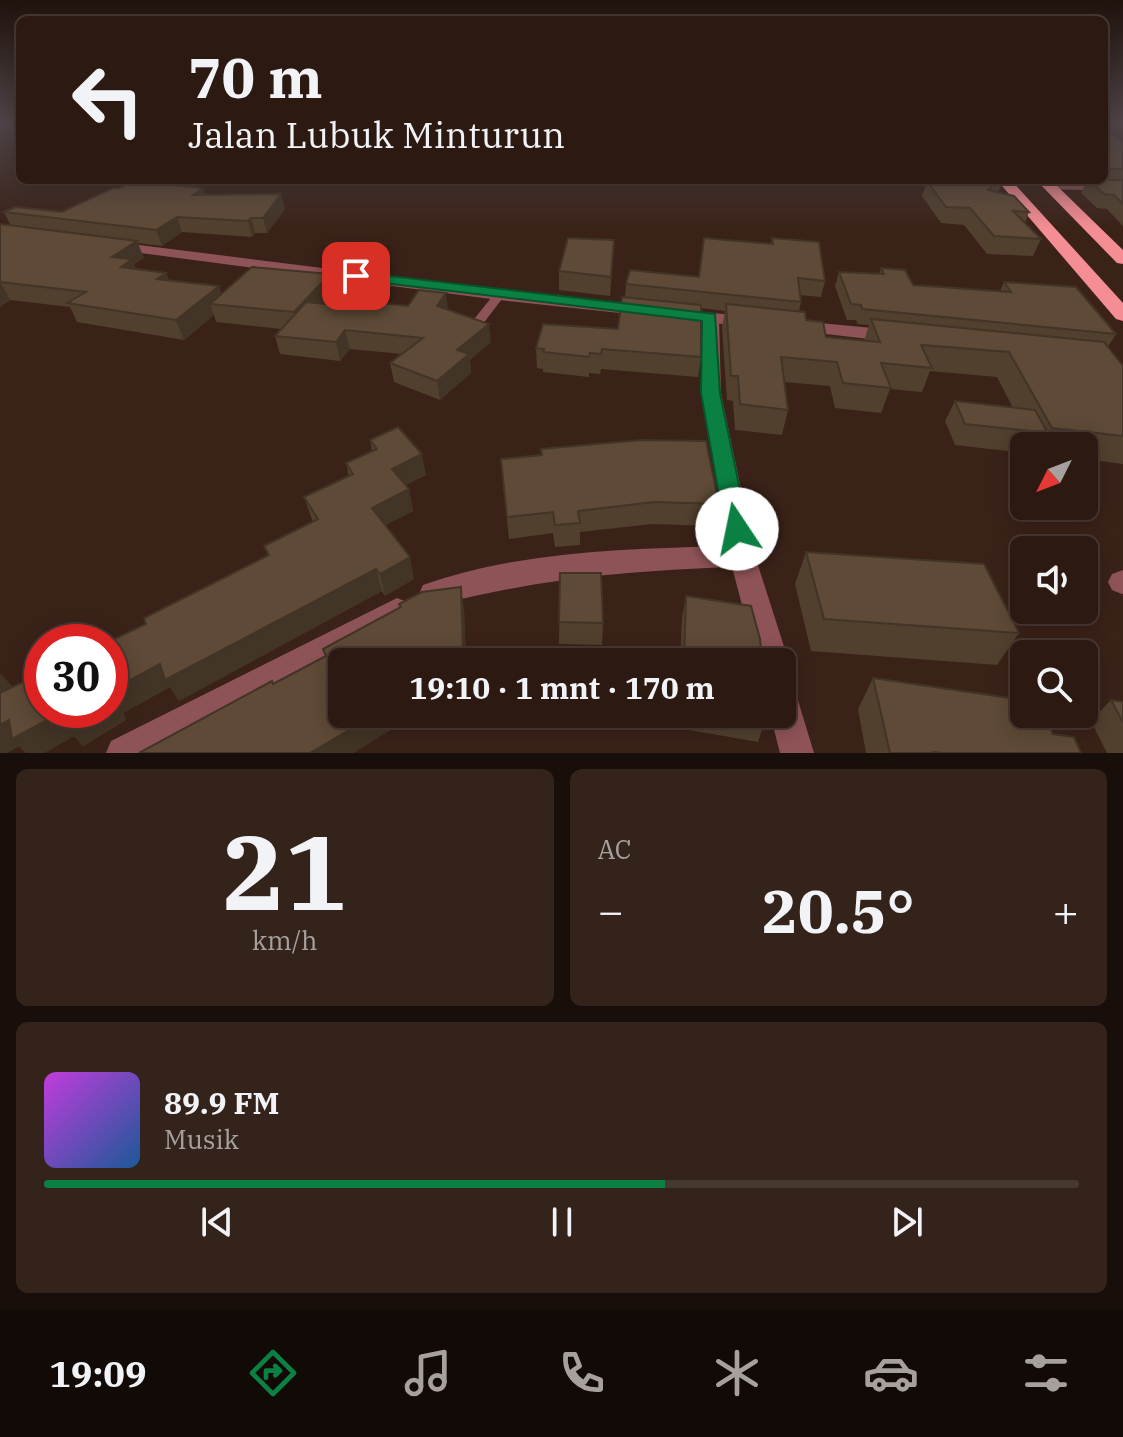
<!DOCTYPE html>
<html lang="id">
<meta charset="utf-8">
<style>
:root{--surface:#2c1a12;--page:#34231b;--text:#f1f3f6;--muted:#a6a19f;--line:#483832;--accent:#0b8043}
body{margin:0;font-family:"IBM Plex Serif",serif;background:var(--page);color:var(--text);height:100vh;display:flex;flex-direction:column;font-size:30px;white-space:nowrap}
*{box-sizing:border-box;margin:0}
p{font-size:26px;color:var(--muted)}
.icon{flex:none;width:44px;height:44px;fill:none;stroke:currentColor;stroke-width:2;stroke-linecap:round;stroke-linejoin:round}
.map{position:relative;height:753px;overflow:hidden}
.details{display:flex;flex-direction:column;gap:16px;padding:16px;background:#180e0a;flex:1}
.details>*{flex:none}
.top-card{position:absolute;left:16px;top:16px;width:1092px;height:168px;border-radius:12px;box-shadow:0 4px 20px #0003,0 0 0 2px var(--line);background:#2c1a12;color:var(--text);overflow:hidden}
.needle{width:52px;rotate:228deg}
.tools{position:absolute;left:1010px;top:432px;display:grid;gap:16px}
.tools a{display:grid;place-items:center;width:88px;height:88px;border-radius:12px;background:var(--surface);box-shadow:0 4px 20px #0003,0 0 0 2px var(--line);font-size:40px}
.speed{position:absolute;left:24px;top:624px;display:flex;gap:16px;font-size:40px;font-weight:700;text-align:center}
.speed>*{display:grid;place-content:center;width:104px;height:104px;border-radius:50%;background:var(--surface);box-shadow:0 4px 20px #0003,0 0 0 2px var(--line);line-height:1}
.speed .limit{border:12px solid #d22;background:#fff;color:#111}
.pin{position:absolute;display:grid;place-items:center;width:68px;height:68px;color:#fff;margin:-34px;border-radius:16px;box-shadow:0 4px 12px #0006}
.me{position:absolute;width:88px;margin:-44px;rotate:349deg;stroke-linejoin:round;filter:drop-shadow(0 0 6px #0008)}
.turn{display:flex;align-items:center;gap:28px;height:168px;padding:0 40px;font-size:36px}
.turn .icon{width:104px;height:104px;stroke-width:2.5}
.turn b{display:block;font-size:56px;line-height:68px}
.big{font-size:60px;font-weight:700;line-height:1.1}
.details .widget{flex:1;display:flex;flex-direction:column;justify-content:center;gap:12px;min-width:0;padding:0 28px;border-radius:12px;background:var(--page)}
.details .dial{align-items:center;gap:0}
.dial b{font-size:104px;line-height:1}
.song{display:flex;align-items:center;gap:24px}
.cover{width:96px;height:96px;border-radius:12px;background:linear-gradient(135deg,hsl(290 70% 55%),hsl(210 70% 35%))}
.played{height:8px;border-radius:4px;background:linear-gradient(90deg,var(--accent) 60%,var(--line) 60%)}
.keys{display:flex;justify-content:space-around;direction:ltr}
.heat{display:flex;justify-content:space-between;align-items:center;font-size:44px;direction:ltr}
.details .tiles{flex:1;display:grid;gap:16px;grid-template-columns:1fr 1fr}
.widget:last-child{grid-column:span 2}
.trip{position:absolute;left:328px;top:648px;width:468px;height:80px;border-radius:12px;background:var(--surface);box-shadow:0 4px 20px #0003,0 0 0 2px var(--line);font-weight:700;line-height:80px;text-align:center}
.tabs{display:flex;height:128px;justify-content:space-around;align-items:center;background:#120a07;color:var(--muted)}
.tabs .icon{width:56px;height:56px}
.tabs .active{color:var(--accent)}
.tabs b{font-size:36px;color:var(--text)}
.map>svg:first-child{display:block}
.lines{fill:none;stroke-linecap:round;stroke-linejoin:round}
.service{fill:#8e5357;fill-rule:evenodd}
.minor{fill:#8e5357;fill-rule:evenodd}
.tertiary{fill:#8e5357;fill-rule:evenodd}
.trunk{fill:#f48d94;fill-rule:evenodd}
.wall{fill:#51402e}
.shaded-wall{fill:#423426}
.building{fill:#5e4a36;stroke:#423426;stroke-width:2}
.route{fill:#0b8043;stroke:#07532c;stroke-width:2}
</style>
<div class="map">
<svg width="1123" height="753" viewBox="0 0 1123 753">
<rect width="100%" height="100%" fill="#3a2218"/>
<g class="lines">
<!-- service -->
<g class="service">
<path d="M1049,184L1123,185V191L1046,189V185Z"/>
<path d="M386,277L392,280L361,321H353L351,318L353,315L382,278Z"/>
<path d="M499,291L505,295L479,329H471L469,326L471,323L495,293Z"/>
</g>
<!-- minor -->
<g class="minor">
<path d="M710,313L719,318L721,393L755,556L789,662L784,672L782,662H757L732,567C625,571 537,579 433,606L423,603L419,594L423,585C519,551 626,549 727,546L701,393V318Z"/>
<path d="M1123,570V594H1122L1112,590L1108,582L1112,574Z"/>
<path d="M397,598L407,602L412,611L407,620L158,753H106L111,741Z"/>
<path d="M782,679L793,684L814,753H780L770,714H782Z"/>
</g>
<!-- tertiary -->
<g class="tertiary">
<path d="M115,242L499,290L751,317L760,322L751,327L499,300L110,249L108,246Z"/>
<path d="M798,321L894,330L903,336L894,342L792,330L789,326Z"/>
</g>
<!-- trunk -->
<g class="trunk">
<path d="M997,180H1011L1123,303V321L1116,319Z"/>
<path d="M1036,180H1051L1123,250V264L1117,263Z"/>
</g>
</g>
<!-- wall -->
<g class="wall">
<path d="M1104,130L1123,143V226L1107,209L1097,208L1081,193L1086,182L1069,181L1068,180H1104Z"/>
<path d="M924,180H999L1002,183L998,192L1029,212L1025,223L1041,239L1033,256L987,254L964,225L941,223L922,196L925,187L923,183Z"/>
<path d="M205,195L285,209L267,233H255L252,237L182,232L162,246L137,243L144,258L134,264L136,269L166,273L169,281L221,294L334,291L323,304L365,308L448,310L491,342L470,360L471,373L440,400L394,382L390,363L402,354L350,349L340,361L280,354L275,336L281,329L216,322L214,315L184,340L77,322L70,307L10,300L0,307V224L11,226L4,212H62Z"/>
<path d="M772,238L825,281L821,297L800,295L801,302L799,311L806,320L826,337L864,341L869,325L858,324L856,320H847L835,286L839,272L879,274L881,268L913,285L1000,291L1004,282L1116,334L1108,347L1123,366V464L1084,459V446H1024V453L955,445L945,421L955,401L1013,408L997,377L930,371L922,392L890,389L881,413L835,408L830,386L784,382L788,410L782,435L735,430L733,401L727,400L722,327L725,311L701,308V357L698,377L601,369L600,374L589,373V377L543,372V369L537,368L536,348L618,329L625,298L626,284L698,277L771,244Z"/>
<path d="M614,240L610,296L559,290V271Z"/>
<path d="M370,440L426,475L405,485L409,489L413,511L385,525L414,579L385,596L382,591L179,701L170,687L123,713L126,720L83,746L74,736L44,753H26L19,746L7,753H0L13,687L146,624L268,556L264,546L313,522L304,497L349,476L346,463L372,451Z"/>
<path d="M541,449L719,504L715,526L652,524L580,532V545L555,547L553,533L509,539L501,459L542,455Z"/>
<path d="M806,552L1019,633L997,665L811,651L795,584Z"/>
<path d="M560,573L603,623L602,645L559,644Z"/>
<path d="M686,596L762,662H680L682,618Z"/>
<path d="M399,604L464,609L466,662H342V714H416L353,753L274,684L325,656L400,608Z"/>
<path d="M873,678L1053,734L1081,753H866L858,709Z"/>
<path d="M1111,700L1123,722V753H1107L1091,721Z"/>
<path d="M678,714H765V721L758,742L678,728Z"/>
</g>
<!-- shaded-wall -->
<g class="shaded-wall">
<path d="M203,188L207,203L193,195Z"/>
<path d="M281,194L285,209L267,233L263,218Z"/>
<path d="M177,217L182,232L162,246L156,230Z"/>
<path d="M251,218L255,233L252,237L248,221Z"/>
<path d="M137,241L144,258L134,264L140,277L128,285L112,257Z"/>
<path d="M166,273L173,291L157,279Z"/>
<path d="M330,274L334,291L299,331L294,312Z"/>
<path d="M0,282L10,300L0,307Z"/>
<path d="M219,286L225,305L210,304L214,315L184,340L176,320Z"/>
<path d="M446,293L448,310L437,306Z"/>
<path d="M489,324L491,342L470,360L471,373L440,400L437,381L457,350Z"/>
<path d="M345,330L350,349L340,361L336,342Z"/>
<path d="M422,454L426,475L396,490L392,469Z"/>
<path d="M409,489L413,511L378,529L372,508Z"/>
<path d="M410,557L414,579L385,596L380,574Z"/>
<path d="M376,569L382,591L179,701L170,687L123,713L126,720L83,746L74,736L44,753H26L19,746L7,753H0V725L9,720L62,712L110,710V691L160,664Z"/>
<path d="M461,587L464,609L466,662L463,648Z"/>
<path d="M0,673L19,693L2,692Z"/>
<path d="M376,714H416L353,753H310Z"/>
</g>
<!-- building -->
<g class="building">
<path d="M1104,130L1123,143V169H1104Z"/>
<path d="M935,180H999L1002,183H994L988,190L1014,196L1029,212L1013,211L1041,239L994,236L970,208L946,207L927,181H936Z"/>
<path d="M1088,180H1123V204L1114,195L1104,194Z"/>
<path d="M134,181L203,188L193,195L281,194L263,218H251L248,221L177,217L156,230L4,212L16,207L62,212L113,188H119Z"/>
<path d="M0,224L137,241L112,257L132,259L121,267L166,273L157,279L219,286L176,320L67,303L86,292L0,282Z"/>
<path d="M568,238L614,240L611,277L559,271Z"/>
<path d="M704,238L773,244L772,238L819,242L825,281L798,278L801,302L626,284L630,270L699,277Z"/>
<path d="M252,267L330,274L294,312L210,304Z"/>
<path d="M881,268L905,270L913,285L1011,292L1004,282L1076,287L1116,334L862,309L861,305L851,304L839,272L884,274Z"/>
<path d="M419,290L446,293L437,306L489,324L457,350L469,354L437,381L390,363L423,338L345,330L336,342L275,336L306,302L365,308L370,302L408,306Z"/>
<path d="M622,297L701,305V357L602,349L601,354L590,353L589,357L543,352L544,349L536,348L543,324L618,329Z"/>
<path d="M726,304L805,312L806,320L823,322L826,337L880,342L871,319L1104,342L1123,366V436L1052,428L1009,352L921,345L932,368L881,363L891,388L843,383L837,362L781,357L788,410L740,404L738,376H731Z"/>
<path d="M955,401L1035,410L1048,433L965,424Z"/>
<path d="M398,427L422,454L392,469L409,489L372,508L410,557L380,574L376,569L165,680L160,664L110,691V642H108L146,624L144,618L269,555L264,546L318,519L304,497L353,474L346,463L377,449L370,440Z"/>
<path d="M641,440L706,441L719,504L654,502L578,511L580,523L555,525L553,512L507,517L501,459L542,455L541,449Z"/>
<path d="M806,552L984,564L1019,633L824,619Z"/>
<path d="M560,573H601L603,623L559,622Z"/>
<path d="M461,587L463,648L427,654L432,662H342V714H376L310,753H139L272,681L273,684L326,656L323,649L401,607L399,604L422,592Z"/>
<path d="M686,596L751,606L760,639L762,662H684Z"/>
<path d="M42,673V710H91L65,725L62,712L12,739L9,720L0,725V677L2,692Z"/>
<path d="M873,678L1024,700V714H1045L1053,734L1074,737L1081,753H942L934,752L935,753H890Z"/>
<path d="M1111,700L1123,702V722Z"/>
<path d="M725,714H765V721Z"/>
</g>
<!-- sky -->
<linearGradient id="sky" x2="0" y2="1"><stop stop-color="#20130d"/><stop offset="0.54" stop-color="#4f4448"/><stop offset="1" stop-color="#4f4448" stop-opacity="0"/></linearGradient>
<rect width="1123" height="228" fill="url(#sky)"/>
<!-- route -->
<path class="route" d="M356,272L715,314L720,393L748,529L745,535L737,538L728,535L725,529L701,393L702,321L350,279V273Z"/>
</svg>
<div class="tools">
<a><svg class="needle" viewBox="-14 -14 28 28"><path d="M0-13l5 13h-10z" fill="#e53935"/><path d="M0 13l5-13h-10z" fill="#a6a19f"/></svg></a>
<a><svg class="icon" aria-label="sound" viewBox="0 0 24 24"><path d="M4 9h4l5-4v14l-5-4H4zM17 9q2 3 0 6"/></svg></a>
<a><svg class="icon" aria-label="search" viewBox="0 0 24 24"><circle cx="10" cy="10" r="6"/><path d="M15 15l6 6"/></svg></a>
</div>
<div class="speed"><div class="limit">30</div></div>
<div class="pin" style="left:356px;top:276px;background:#d93025"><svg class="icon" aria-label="arrive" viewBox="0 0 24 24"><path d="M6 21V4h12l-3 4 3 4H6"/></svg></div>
<svg class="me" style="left:737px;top:529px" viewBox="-20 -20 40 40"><circle r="19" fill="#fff"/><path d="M0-13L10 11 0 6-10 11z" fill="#0b8043"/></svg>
<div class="trip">19:10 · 1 mnt · 170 m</div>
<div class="top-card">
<div class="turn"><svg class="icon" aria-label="left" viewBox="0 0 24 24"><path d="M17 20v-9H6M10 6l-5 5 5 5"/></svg><div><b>70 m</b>Jalan Lubuk Minturun</div></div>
</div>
</div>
<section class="details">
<div class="tiles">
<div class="widget dial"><b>21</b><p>km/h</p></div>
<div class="widget"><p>AC</p>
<div class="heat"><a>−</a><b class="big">20.5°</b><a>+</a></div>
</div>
<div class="widget">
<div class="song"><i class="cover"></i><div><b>89.9 FM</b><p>Musik</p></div></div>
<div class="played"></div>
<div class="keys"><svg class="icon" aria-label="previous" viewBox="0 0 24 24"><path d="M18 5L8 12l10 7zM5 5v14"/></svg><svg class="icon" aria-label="pause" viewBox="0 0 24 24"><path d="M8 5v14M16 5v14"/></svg><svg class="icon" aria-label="next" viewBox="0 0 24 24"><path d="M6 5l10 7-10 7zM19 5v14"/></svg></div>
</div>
</div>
</section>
<nav class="tabs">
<b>19:09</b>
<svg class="icon active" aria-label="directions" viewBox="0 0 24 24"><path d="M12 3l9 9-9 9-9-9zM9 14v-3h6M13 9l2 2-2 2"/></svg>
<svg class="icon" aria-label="music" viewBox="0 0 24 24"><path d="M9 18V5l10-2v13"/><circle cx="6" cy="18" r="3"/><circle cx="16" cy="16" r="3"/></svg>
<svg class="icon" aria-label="phone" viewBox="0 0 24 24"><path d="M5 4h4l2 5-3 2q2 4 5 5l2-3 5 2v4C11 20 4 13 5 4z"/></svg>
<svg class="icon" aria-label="climate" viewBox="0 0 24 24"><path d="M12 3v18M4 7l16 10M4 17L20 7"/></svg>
<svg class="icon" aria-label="car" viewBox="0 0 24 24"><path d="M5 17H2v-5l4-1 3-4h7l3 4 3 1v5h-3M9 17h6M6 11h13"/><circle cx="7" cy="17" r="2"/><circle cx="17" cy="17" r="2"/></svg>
<svg class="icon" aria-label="filters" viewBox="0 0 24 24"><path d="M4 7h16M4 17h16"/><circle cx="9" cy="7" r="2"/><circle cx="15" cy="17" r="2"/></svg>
</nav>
